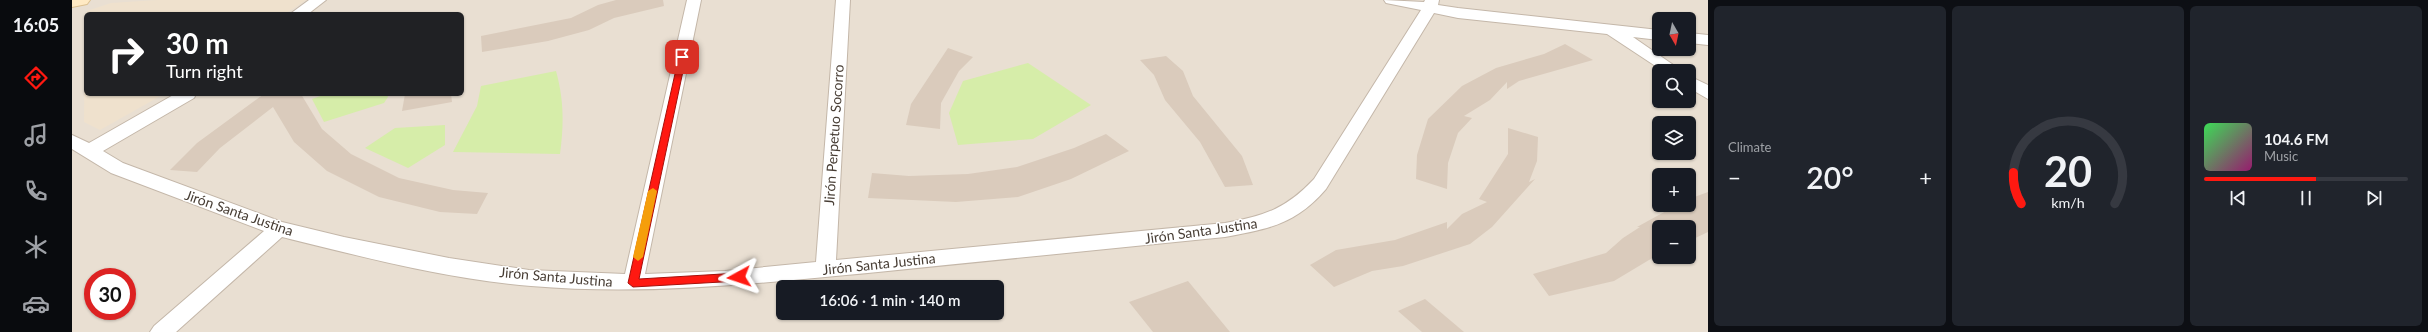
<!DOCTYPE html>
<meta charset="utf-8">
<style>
:root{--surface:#171b24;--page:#20242c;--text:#f1f3f6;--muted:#9ea1a6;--line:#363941;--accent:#ff1911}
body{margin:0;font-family:Lato,sans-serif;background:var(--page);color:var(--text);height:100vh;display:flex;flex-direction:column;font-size:15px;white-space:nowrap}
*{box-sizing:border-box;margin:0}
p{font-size:13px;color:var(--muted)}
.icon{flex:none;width:22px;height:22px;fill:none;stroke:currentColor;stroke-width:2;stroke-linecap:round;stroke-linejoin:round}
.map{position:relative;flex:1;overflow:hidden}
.panel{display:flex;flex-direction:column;gap:6px;padding:6px;background:#0d0f14;width:720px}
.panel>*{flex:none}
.hud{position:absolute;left:12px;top:12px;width:380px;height:84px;border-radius:6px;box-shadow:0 1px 3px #0004;background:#202124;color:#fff;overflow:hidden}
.needle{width:26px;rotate:171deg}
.controls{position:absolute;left:1580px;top:12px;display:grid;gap:8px}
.controls a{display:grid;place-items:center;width:44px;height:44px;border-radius:6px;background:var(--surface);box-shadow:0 1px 3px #0004;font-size:20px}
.speed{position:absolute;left:12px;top:268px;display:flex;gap:8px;font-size:20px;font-weight:700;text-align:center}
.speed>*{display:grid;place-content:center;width:52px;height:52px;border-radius:50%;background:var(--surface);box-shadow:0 1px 3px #0004;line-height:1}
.speed .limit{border:6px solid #d22;background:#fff;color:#111}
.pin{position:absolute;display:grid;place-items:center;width:34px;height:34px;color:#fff;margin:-17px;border-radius:8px;box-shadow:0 2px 6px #0006}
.me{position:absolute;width:44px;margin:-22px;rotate:265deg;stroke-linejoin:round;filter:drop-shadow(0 0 3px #0008)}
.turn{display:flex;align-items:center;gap:14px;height:84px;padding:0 16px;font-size:18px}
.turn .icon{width:52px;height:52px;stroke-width:2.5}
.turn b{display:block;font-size:28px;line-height:34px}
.big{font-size:30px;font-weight:600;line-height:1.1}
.panel .widget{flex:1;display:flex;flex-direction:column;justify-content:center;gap:6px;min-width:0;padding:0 14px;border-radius:6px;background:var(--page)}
.panel .dial{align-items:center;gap:0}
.dial svg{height:104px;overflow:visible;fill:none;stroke:var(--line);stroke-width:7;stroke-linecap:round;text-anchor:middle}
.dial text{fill:var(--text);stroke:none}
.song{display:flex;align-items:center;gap:12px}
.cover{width:48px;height:48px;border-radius:6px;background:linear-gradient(135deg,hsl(130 70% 55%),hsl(320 70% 35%))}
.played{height:4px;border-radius:2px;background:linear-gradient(90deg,var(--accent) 55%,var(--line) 55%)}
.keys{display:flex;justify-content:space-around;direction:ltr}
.heat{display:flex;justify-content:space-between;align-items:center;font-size:22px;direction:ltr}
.panel .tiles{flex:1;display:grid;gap:6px;grid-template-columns:repeat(3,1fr)}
.trip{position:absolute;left:704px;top:280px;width:228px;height:40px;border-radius:6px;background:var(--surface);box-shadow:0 1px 3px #0004;font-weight:600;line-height:40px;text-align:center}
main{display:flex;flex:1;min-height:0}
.menu{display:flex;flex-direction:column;width:72px;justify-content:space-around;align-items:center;background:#090b0e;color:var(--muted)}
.menu .icon{width:28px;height:28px}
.menu .on{color:var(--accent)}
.menu b{font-size:18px;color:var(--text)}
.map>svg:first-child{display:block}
.residential{fill:#e9dfd2;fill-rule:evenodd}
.education{fill:#efe1cd}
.green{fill:#d6eda9}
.building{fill:#dacbbc}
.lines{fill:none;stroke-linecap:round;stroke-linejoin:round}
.street-casing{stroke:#c4b7a9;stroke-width:2}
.secondary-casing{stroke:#dcc091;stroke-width:2}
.street{fill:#fff;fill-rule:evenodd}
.secondary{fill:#ffeac4;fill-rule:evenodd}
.route{fill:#ff1911;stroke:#a6100b}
.slow{fill:#f59e0b}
.labels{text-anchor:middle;stroke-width:3;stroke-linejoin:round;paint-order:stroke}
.street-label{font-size:14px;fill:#473d34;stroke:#fff}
</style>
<main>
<nav class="menu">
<b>16:05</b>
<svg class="icon on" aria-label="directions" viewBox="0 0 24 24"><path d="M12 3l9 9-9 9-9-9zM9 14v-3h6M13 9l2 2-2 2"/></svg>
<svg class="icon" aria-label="music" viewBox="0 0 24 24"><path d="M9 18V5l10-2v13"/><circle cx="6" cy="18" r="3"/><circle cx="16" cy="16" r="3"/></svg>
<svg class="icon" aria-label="phone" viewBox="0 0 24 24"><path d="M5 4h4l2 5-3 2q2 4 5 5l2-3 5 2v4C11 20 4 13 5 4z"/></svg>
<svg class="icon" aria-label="climate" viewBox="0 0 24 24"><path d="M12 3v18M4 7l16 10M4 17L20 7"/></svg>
<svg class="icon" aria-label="car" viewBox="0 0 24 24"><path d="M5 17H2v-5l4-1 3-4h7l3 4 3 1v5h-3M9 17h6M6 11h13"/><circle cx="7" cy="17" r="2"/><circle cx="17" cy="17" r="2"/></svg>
</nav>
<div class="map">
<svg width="1636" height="332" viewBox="0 0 1636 332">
<rect width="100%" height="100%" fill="#f4eee5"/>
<!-- residential -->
<path class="residential" d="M0,0H1636V332H0ZM14,14H390V94H14ZM1587,19H1617V49H1587ZM1587,71H1617V101H1587ZM1587,123H1617V153H1587ZM1587,175H1617V205H1587ZM1587,227H1617V257H1587ZM21,277H55V311H21ZM711,287H925V313H711Z"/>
<!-- education -->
<path class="education" d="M85,0H234L213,14H14V94H92L28,130L12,122L13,15L15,11L39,3Z"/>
<!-- green -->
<g class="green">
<path d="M956,63L1019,105L961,139L886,145L877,113L891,81Z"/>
<path d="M484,71C492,100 492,124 488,154L381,152L405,106L409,86Z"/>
<path d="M254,94H315L316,97L312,103L252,122L240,99Z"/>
<path d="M373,125V145L336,168L293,148L323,128Z"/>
</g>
<!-- building -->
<g class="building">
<path d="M544,0H591L592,6L542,18L517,30L476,41L410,52L409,36L499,18L526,5Z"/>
<path d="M1493,44L1521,60L1447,81L1435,89V82L1418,100L1392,116L1400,118L1386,133L1376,163L1375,189L1344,179L1345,155L1356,119L1390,86L1424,68L1472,54Z"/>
<path d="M876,48L901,57L887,71L869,103L868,129L834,125L839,104Z"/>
<path d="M1094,56L1111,71L1121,96L1170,156L1181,185L1153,187L1128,142L1093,100L1082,75L1068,60Z"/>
<path d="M192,94H229L250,129L279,154L327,178L381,190L416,193L405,214L368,212L307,197L255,171L222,142L201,107L148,148L125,172L98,170L125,143Z"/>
<path d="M333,94H379L380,102L330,111Z"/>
<path d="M1436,128L1466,137L1465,161L1457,182L1463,179L1420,227L1398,244L1331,266L1300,271L1262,287L1238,265L1264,250L1323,240L1375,222V229L1390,214L1415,202L1407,199L1436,154Z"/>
<path d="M1034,134L1057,151L999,179L946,197L884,202L796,198L800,173L837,176L896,174L945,167L1002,148Z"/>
<path d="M1636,192V232L1617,241V227H1587V254L1542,281L1477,296L1461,274L1534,253L1551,238L1568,227H1565L1605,205H1617V199Z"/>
<path d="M1116,281L1158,332H1081L1057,302Z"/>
<path d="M1353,299L1392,332H1350L1326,311Z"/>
</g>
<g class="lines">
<!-- street casing -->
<g class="street-casing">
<g id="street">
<path d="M237,0H254L236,14H218Z"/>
<path d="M615,0H629L573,274L653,271L744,262L764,0H778L764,260L1153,223C1192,216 1214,209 1242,179L1349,10L1314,3L1312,0L1352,2L1353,0H1367L1366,5L1386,8L1587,30V40L1561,37L1610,71H1591L1535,34L1386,18L1362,13L1254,189C1224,224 1197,229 1153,237C1037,249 922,260 806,272C690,283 575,296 459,286C375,279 291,257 210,237L104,332H78L82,326L192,231L39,173L0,149V135L17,143L103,94H124L122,98L31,151L51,163L210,222L272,237L377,258L457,270L553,274Z"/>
<path d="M1617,33L1636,35V45L1617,43Z"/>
<path d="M1617,76L1636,85V99L1617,88Z"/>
</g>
</g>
<!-- secondary casing -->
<g class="secondary-casing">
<path id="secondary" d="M0,0H18L15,4L0,7Z"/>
</g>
<!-- street -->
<use href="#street" class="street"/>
<!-- secondary -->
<use href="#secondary" class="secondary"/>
</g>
<!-- route -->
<path class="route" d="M607,56L614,57L567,279L667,273L672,277L667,281L561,287L556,283Z"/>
<!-- slow -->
<path class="slow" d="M581,188L585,191L571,257L566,261L561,257L576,191Z"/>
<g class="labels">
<!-- street labels -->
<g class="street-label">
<text transform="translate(762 135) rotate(-86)" y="5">Jirón Perpetuo Socorro</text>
<text transform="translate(167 213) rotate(19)" y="5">Jirón Santa Justina</text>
<text transform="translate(1129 231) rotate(-8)" y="5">Jirón Santa Justina</text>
<text transform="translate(807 264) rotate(-6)" y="5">Jirón Santa Justina</text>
<text transform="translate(484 277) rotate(5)" y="5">Jirón Santa Justina</text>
</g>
</g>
</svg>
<div class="controls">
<a><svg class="needle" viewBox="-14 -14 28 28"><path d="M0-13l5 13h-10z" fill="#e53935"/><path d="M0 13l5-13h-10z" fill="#9ea1a6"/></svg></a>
<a><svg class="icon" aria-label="search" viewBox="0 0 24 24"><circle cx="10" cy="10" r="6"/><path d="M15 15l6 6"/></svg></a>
<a><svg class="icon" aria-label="layers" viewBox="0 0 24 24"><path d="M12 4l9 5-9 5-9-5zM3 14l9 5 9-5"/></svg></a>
<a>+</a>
<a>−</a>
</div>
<div class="speed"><div class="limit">30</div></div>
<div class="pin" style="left:610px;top:57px;background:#d93025"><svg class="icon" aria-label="arrive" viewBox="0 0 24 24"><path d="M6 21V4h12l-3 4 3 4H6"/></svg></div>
<svg class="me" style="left:667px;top:277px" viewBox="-20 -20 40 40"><path d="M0-17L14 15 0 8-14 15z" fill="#ff1911" stroke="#fff" stroke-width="4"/></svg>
<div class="trip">16:06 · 1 min · 140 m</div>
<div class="hud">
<div class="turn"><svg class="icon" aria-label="right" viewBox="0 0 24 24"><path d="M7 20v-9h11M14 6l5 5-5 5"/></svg><div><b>30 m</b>Turn right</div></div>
</div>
</div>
<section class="panel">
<div class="tiles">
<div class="widget"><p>Climate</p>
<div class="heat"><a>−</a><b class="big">20°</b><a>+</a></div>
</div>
<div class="widget dial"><svg viewBox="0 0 100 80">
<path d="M14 69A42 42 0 1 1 86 69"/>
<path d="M14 69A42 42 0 0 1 8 45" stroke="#ff1911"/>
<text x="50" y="56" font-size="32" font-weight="700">20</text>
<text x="50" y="72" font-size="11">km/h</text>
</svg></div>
<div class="widget">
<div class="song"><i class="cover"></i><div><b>104.6 FM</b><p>Music</p></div></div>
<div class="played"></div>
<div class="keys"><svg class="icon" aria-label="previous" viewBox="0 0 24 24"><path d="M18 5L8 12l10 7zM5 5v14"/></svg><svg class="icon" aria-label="pause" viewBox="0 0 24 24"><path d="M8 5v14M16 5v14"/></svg><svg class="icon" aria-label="next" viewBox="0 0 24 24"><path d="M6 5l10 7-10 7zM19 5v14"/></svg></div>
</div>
</div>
</section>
</main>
